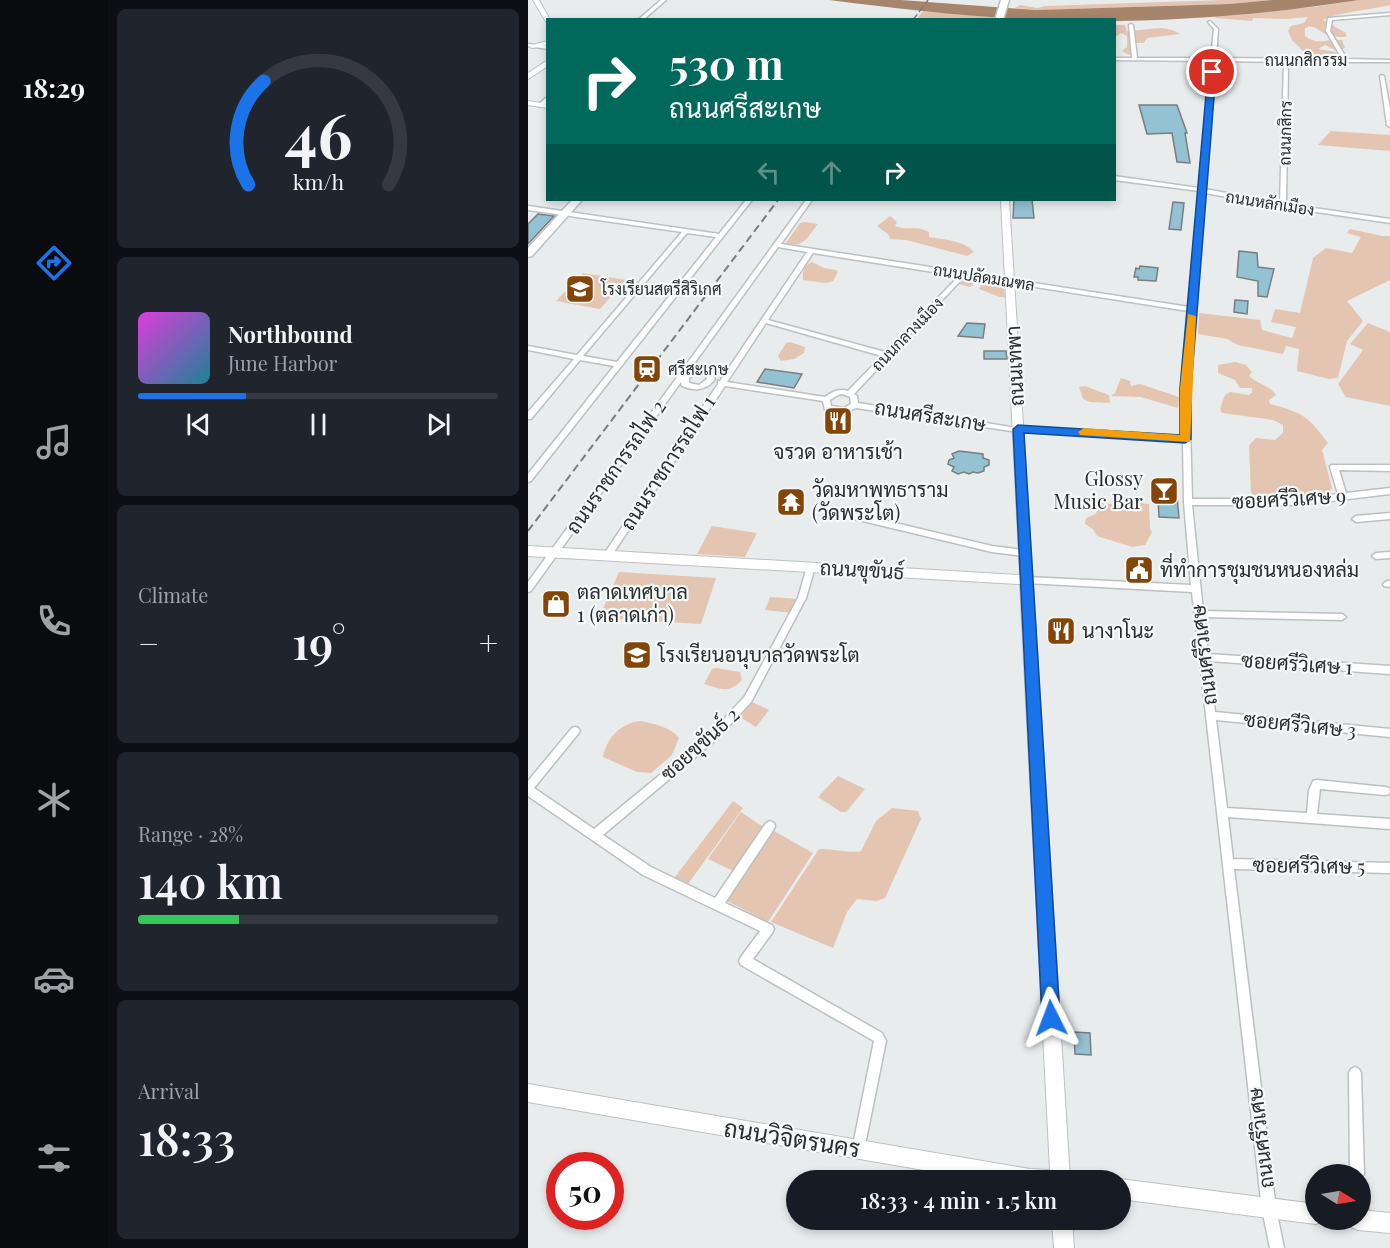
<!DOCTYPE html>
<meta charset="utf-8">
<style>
:root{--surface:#171b24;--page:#20242c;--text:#f1f3f6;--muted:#9ea1a6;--line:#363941;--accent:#1a73e8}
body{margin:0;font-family:"Playfair Display",Sarabun,serif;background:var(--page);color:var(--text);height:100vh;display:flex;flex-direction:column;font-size:22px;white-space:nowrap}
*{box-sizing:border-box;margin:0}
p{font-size:20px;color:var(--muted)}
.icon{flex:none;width:33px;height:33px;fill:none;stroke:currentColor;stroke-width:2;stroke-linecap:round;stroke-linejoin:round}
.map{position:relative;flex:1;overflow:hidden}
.panel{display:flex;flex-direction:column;gap:9px;padding:9px;background:#0d0f14;width:420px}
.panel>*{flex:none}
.guide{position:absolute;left:18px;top:18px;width:570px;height:183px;border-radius:0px;box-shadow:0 3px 9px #0003;background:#00695c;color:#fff;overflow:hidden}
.needle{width:39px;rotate:101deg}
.tools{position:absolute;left:777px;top:1164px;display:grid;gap:12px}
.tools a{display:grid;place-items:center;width:66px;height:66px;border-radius:50%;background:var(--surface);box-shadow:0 3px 9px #0003;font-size:30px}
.speed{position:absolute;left:18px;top:1152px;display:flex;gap:12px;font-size:30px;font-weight:700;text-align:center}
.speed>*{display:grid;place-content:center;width:78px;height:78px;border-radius:50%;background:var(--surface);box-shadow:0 3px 9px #0003;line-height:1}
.speed .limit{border:9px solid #d22;background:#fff;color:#111}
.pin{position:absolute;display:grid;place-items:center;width:51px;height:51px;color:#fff;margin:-26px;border:3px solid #fff;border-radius:50%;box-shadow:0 2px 6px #0007}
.me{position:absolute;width:66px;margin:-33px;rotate:357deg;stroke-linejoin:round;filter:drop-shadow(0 0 4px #0008)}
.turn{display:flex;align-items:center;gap:21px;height:126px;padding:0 24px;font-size:27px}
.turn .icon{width:78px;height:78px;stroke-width:2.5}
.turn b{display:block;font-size:42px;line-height:51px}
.lanes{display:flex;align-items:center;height:57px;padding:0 24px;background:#0003;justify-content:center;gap:30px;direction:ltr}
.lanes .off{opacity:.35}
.big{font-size:45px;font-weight:600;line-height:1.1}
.panel .widget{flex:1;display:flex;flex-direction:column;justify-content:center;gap:9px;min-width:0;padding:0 21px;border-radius:9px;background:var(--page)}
.panel .dial{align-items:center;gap:0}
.dial svg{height:156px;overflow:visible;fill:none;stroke:var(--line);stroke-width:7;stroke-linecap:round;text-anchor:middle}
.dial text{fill:var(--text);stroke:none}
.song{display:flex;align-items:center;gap:18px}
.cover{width:72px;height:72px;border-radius:9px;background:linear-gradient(135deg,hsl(300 70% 55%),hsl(190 70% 35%))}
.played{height:6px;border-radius:3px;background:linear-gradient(90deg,var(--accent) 30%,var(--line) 30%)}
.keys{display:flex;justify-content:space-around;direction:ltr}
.heat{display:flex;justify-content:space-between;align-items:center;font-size:33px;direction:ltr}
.charge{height:9px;border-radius:4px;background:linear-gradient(90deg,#34c759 28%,var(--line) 0)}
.trip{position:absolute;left:258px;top:1170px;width:345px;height:60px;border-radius:30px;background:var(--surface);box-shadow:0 3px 9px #0003;font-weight:600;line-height:60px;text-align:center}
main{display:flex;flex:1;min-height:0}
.tab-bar{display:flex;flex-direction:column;width:108px;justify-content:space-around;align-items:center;background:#090b0e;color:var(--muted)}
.tab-bar .icon{width:42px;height:42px}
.tab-bar .selected{color:var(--accent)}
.tab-bar b{font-size:27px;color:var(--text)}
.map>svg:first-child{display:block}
.green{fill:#e3c5b1}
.water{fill:#a7856c}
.building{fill:#93c2d3;stroke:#7a7d7f;stroke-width:1.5}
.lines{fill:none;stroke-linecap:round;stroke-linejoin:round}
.street-casing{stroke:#bdc0c2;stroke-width:3}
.secondary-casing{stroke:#bdc0c2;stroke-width:2}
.primary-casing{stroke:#bdc0c2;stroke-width:3}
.street{fill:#fff;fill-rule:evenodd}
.secondary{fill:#fff;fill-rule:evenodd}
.primary{fill:#fff;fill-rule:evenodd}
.rail-far1{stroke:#7a7c7d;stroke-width:1.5;stroke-dasharray:7 3;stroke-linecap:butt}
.rail{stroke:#7a7c7d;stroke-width:2;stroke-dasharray:8 4.5;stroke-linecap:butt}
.route{fill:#1a73e8;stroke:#114b97;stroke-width:1.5}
.slow{fill:#f59e0b}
.labels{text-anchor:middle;stroke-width:4.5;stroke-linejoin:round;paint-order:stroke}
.far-street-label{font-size:16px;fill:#2c2d2e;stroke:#f5f9fa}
.far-poi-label{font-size:16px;fill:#2c2d2e;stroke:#f5f9fa;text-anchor:start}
.street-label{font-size:20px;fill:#2c2d2e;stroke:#f5f9fa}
.poi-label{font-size:20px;fill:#2c2d2e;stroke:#f5f9fa;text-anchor:start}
.near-street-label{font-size:24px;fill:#2c2d2e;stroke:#f5f9fa}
</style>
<main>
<nav class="tab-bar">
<b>18:29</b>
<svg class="icon selected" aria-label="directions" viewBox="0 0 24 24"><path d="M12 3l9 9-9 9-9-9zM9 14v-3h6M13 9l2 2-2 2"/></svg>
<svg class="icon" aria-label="music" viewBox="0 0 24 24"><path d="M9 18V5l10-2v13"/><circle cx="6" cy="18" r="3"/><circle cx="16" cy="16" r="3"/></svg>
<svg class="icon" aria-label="phone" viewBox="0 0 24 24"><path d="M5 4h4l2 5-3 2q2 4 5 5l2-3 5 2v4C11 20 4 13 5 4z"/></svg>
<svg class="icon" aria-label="climate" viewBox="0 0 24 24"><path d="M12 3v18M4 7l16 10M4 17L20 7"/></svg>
<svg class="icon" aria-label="car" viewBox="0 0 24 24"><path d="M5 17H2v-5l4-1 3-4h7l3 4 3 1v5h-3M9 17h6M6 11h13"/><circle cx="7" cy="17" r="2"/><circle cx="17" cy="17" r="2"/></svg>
<svg class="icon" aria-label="filters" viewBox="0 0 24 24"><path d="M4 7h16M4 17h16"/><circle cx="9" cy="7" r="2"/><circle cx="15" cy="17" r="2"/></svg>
</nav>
<section class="panel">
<div class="widget dial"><svg viewBox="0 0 100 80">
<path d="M14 69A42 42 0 1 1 86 69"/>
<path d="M14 69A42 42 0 0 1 22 16" stroke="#1a73e8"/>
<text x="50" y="56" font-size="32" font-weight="700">46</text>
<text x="50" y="72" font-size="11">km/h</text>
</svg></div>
<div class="widget">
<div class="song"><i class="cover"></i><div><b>Northbound</b><p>June Harbor</p></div></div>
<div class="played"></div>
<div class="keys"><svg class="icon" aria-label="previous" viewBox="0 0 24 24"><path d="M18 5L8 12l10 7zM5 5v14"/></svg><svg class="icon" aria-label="pause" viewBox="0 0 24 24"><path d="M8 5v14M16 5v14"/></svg><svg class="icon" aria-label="next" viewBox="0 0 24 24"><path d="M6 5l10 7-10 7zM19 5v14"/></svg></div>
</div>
<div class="widget"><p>Climate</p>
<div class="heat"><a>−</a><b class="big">19°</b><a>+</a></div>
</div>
<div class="widget"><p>Range · 28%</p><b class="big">140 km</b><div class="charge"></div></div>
<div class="widget"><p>Arrival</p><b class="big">18:33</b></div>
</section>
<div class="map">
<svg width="862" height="1248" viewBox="0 0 862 1248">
<rect width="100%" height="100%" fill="#e8eced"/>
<!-- green -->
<g class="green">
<path d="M696,0H744L701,4L508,10L487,8L492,5L509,8L517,6Z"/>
<path d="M831,0H862V5C839,11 813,11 795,20L818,33V37C813,37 804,37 799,35C790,31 787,24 777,28V36C789,46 801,38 814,40L817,48L809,51L797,45L790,49L808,52L814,57H781L764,40L760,31L763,26L776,23L780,17L756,19L725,18L724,21L687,18L686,15L786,7Z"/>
<path d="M395,11L465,17L464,20L389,19Z"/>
<path d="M587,25H597L599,31C616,31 637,23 652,34L619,38L616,43H605V53L601,55L594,51L599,47V36L593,33L587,37Z"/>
<path d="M803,131L862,135V151L790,145Z"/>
<path d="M362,216L369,222L367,226C381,231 387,225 401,232V237C415,239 437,241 446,252L439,256L378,240L362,239L361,235L349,226Z"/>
<path d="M277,222L290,224C280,236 276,249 258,243L272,223Z"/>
<path d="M822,229L854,236H862V280L819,301L835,321L819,341L810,378L801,379L769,371L771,349L758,346L755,354L710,345L699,339L670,334L671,313L732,320L734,330L764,338L768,327L743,322L747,309L772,313L785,258L798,248L824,253L833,237L819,233Z"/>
<path d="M284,262L296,268L308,270L310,272L305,281L298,283L275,280C274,271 276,266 284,262Z"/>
<path d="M55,273L98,280L72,309L28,301Z"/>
<path d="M441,276L475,282L477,297H472L451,289L454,284L448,282L442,287L431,284Z"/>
<path d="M840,323L862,332V406L818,397L810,384L835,350L822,344Z"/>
<path d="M262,342L277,347L276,353L266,359L253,361L250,356L258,343Z"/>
<path d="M707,362L718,365L724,372L721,376C729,384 741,385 748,395L741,400L742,404C775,413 779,415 800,443L794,450L804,488L802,492L797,494L729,497L723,493L721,445L728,438L747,440L755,433V425L745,420L694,413L692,409L697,395L702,392L721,395L724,392V388H712L707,380L690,373V365Z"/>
<path d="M593,378L602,381L603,386L612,384L651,397L650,408L613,397L583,396L587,393Z"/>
<path d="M557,386L581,395L582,403L562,402L555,399L551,387Z"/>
<path d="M600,502L621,504L622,529L624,532L617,545L604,547L569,536L565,529L557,524L558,518L568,514L571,503L592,505Z"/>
<path d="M184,526L229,533L217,557L169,554Z"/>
<path d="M91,572L188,578L173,624L71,618Z"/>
<path d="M242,597L271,599L264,613L237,610Z"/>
<path d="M188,668L212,672L214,680C201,694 193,689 176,684L184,669Z"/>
<path d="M224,702L241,710L228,727L212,717Z"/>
<path d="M113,721C126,724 143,727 151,738L144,755L123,773L109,772L75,757C79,737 93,723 113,721Z"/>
<path d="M310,776L337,789L318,812H313L290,797Z"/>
<path d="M205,801L215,808L160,884L147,877Z"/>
<path d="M364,808L390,811L393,819L357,898L349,901L329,899L319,912L305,948L243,922L291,849C303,848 324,854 333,851L348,821Z"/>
<path d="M213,812L235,827L205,871L180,859Z"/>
<path d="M246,831L285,853L240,922L199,901Z"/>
</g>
<!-- water -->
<path class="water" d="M301,0H373L508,10L701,4L744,0H831C722,17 607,25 495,19C430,16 365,8 301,0Z"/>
<!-- building -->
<g class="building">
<path d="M611,105H649L659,133H657L662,163L649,162L644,133L619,134Z"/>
<path d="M486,200H504L506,218H485Z"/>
<path d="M645,202L656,203L653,230L641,229Z"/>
<path d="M10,214L26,216L0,244V224Z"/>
<path d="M711,251L729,253L730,267L746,269L739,297L730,296V281L709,277Z"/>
<path d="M612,266L630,268L628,281L610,280V277H606L608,268L611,269Z"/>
<path d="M707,300L720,301L719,314L706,312Z"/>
<path d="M439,323L457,324L455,338L430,336Z"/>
<path d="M456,351H478L479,359H456Z"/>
<path d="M237,369L274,374L266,388L229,382Z"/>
<path d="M431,451L455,454V458L461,460V465L456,467V471L450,473L445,472L441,474L436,472L430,474L424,471L426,467L420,464L421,460L426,458L424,454Z"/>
<path d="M623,483L648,485L651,518L631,517L630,498H623Z"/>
<path d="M546,1032L562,1033L563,1055L547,1054Z"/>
</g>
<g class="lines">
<!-- street casing -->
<g class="street-casing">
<g id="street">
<path d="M133,0H138L115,20H110Z"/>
<path d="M862,13V15L804,20L802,31L819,59L862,60V62H760L758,204L862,219V223L755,207L677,193L661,388L664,499H770L810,494L802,467L803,465H862V471L811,470L818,493L862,488V494L770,505H664L675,611L814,614L818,617L814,620L676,617L680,654L862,666V674L681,661L687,712L862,729V737L688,720L699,808L779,813L781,790L785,781L789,780L857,787L861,788L862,791L861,794L857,795L792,789L789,814L862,819V829L700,817L705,859L862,863V873L706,869L748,1209L756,1248H742L734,1209L664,592L499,583L495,580L499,577L663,585L656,502L655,441L483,431L328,408L317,413L297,410L295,401L197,386L82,558H76L75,556L76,554L190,384V381H192L279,252L250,247L160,372L172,369L183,371L187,379C178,391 167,391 154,386L153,382L3,591L0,592V582L278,200H284L253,244L661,307L671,191L586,180V176L671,188L683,61L586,60V58H604L601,25L603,24L605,25L609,58H683L686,29L680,22L682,21L690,29L688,58L814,59L798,31L800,18ZM688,61L756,62L752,203L677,189ZM285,253L431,276L357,352L240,320ZM437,276L660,311L653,388L654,436L483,427L330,403L329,396L326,394ZM238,323L354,356L320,391C311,388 304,392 297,397L199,382ZM168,374H177L179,379L171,385L161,383V378ZM314,394L322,397L323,404L316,408L303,406L302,400L310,395Z"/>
<path d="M0,44L20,46V49L0,46Z"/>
<path d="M854,75L856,76L862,109V127L859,125L852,76Z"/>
<path d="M18,98H20V102L15,106H11V104Z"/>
<path d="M218,200H224L3,481L0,482V474L86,366L52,360L3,419H0V412L46,359L0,350V346L49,355L154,232L0,210V206L191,234ZM159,233L188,237L89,362L55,356Z"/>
<path d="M325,513L464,546L497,550L501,553L497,556L464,552L322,518L321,516Z"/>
<path d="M862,513V519L828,522L824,519L828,516Z"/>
<path d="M862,552V558L848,559L844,556L848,553Z"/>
<path d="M283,564L287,567L278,598L223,702L189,739L75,835L123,867L187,898L238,823L242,821L246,823L247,826L246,829L197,903L244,925L246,929L244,933L225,959L354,1033L358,1041L336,1150L335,1155L330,1156L325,1155L324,1150L346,1041L213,965L211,961L213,957L232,931L115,875L0,796V781L44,728L47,727L50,728L52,731L50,734L6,788L66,829L183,733L217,696L270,598L279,567Z"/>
<path d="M859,581H862V587L856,586L855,584Z"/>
<path d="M827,1067L831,1069L833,1073L836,1174L832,1179V1174H822L821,1073L823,1069Z"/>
<path d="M832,1196L837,1197C840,1205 843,1217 840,1225L835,1227L830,1225L828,1220H832Z"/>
</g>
</g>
<!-- secondary casing -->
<g class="secondary-casing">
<g id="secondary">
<path d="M5,0H11L22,20H20V25Z"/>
<path d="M20,41V45L4,48L0,46Z"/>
<path d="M20,60V66L0,79V73Z"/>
<path d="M0,101L20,104V108L0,105Z"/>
<path d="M473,200H481L542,1180H454L0,1102V1084L502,1169L522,1170L492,584L0,556V546L492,575Z"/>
<path d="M592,1179L788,1204V1220H796L788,1224L592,1199V1180H589Z"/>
<path d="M832,1210L862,1213V1233L830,1230L823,1227L820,1220H832Z"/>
<path d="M524,1220H544L546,1248H526Z"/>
</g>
</g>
<!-- primary casing -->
<g class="primary-casing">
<g id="primary">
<path d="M473,0H481L475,20H467Z"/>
<path d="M44,200H54L4,256L0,257V248Z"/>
</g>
</g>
<!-- street -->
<use href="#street" class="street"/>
<!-- secondary -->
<use href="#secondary" class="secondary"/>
<!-- primary -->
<use href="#primary" class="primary"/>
<!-- rail-far1 -->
<path class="rail-far1" d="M385,20L400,0"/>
<!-- rail -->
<path class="rail" d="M0,531L250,200"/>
</g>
<!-- route -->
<path class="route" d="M684,70L688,72L663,388V439L657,443L496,433L532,1018L529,1024L523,1027L517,1024L514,1018L485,429L490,425L652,435V388L680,72Z"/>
<!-- slow -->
<path class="slow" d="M660,314L668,316L662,442L552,435L550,432L556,428L652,435V388Z"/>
<!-- icons -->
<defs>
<g id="school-square" transform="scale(1.5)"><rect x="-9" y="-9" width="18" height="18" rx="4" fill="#844608" stroke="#f5f9fa"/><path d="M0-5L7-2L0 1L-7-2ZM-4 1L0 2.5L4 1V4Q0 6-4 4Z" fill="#fff"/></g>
<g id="station-square" transform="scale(1.5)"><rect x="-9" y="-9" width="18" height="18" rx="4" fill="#844608" stroke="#f5f9fa"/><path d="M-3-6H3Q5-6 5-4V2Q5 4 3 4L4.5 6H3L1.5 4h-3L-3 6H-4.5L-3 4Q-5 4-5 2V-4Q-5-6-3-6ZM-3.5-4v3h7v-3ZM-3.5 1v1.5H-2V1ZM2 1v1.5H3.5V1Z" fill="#fff"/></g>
<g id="restaurant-square" transform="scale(1.5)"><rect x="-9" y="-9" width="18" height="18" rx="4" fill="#844608" stroke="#f5f9fa"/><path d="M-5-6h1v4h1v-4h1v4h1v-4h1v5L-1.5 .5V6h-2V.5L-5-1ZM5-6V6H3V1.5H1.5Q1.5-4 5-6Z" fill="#fff"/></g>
<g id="bar-square" transform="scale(1.5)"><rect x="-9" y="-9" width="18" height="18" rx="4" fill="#844608" stroke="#f5f9fa"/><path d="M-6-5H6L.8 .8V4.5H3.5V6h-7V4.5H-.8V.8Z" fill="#fff"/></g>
<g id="temple-square" transform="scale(1.5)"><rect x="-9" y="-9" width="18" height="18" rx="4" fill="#844608" stroke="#f5f9fa"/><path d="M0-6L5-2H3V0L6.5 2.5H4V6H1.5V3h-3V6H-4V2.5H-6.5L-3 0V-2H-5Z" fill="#fff"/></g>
<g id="civic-square" transform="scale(1.5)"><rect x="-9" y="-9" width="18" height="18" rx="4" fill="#844608" stroke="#f5f9fa"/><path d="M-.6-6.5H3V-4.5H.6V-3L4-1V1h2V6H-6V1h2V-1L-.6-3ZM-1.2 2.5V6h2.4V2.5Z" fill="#fff"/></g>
<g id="shop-square" transform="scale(1.5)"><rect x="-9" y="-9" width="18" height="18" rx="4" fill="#844608" stroke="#f5f9fa"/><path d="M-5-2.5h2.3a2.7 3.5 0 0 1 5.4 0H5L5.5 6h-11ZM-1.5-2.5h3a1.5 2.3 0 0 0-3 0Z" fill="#fff"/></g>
</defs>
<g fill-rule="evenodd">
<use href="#school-square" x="52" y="289"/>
<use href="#station-square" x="119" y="369"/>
<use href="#restaurant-square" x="310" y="421"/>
<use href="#bar-square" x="636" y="491"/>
<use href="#temple-square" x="263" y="502"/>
<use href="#civic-square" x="611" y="570"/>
<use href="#shop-square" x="28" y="604"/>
<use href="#restaurant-square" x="533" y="631"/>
<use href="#school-square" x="109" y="655"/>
</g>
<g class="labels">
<!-- far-street labels -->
<g class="far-street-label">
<text x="778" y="66">ถนนกสิกรรม</text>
<text transform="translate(757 133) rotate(-89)" y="6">ถนนกสิกร</text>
<text transform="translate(742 203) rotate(9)" y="6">ถนนหลักเมือง</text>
<text transform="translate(456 277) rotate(9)" y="6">ถนนปลัดมณฑล</text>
<text transform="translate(379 334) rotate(-46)" y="6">ถนนกลางเมือง</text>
</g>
<!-- far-poi labels -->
<g class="far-poi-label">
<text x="73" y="295">โรงเรียนสตรีสิริเกศ</text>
<text x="140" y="375">ศรีสะเกษ</text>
</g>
<!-- street labels -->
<g class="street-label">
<text transform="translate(487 366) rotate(-93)" y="7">ถนนเทพา</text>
<text transform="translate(402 416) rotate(9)" y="7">ถนนศรีสะเกษ</text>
<text transform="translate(140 463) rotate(-57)" y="7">ถนนราชการรถไฟ 1</text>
<text transform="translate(88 467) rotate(-55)" y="7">ถนนราชการรถไฟ 2</text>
<text transform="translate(761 499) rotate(-3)" y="7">ซอยศรีวิเศษ 9</text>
<text transform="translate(334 570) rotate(3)" y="7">ถนนขุขันธ์</text>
<text transform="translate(676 655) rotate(-97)" y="7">ถนนศรีวิเศษ</text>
<text transform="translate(769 664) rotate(4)" y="7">ซอยศรีวิเศษ 1</text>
<text transform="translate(772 725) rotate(6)" y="7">ซอยศรีวิเศษ 3</text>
<text transform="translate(172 744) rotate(-42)" y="7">ซอยขุขันธ์ 2</text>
<text transform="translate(781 866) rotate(1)" y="7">ซอยศรีวิเศษ 5</text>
<text transform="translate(733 1138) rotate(-97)" y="7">ถนนศรีวิเศษ</text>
</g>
<!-- poi labels -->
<g class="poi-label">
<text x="310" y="459" text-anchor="middle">จรวด อาหารเช้า</text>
<text x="615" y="486" text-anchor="end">Glossy<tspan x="615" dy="23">Music Bar</tspan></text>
<text x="284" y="497">วัดมหาพุทธาราม<tspan x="284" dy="23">(วัดพระโต)</tspan></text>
<text x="632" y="577">ที่ทำการชุมชนหนองหล่ม</text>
<text x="49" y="599">ตลาดเทศบาล<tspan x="49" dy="23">1 (ตลาดเก่า)</tspan></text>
<text x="554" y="638">นางาโนะ</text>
<text x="130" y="662">โรงเรียนอนุบาลวัดพระโต</text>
</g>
<!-- near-street labels -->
<g class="near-street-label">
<text transform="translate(264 1139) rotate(9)" y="8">ถนนวิจิตรนคร</text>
</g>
</g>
</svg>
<div class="tools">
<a><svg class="needle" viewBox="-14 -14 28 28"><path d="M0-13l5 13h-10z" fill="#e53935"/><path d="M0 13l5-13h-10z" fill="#9ea1a6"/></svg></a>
</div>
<div class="speed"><div class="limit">50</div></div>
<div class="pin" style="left:684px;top:72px;background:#d93025"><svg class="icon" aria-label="arrive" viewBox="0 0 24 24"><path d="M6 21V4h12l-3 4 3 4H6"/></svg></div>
<svg class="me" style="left:523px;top:1018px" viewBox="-20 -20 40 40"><path d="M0-17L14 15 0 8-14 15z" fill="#1a73e8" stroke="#fff" stroke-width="4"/></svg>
<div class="trip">18:33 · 4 min · 1.5 km</div>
<div class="guide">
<div class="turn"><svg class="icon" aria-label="right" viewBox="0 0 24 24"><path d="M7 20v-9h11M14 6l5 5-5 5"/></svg><div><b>530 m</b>ถนนศรีสะเกษ</div></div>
<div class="lanes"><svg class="icon off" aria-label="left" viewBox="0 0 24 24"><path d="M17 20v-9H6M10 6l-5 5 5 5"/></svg><svg class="icon off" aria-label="ahead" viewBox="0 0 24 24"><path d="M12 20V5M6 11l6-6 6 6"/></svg><svg class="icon" aria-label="right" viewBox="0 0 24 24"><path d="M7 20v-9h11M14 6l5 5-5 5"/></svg></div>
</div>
</div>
</main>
